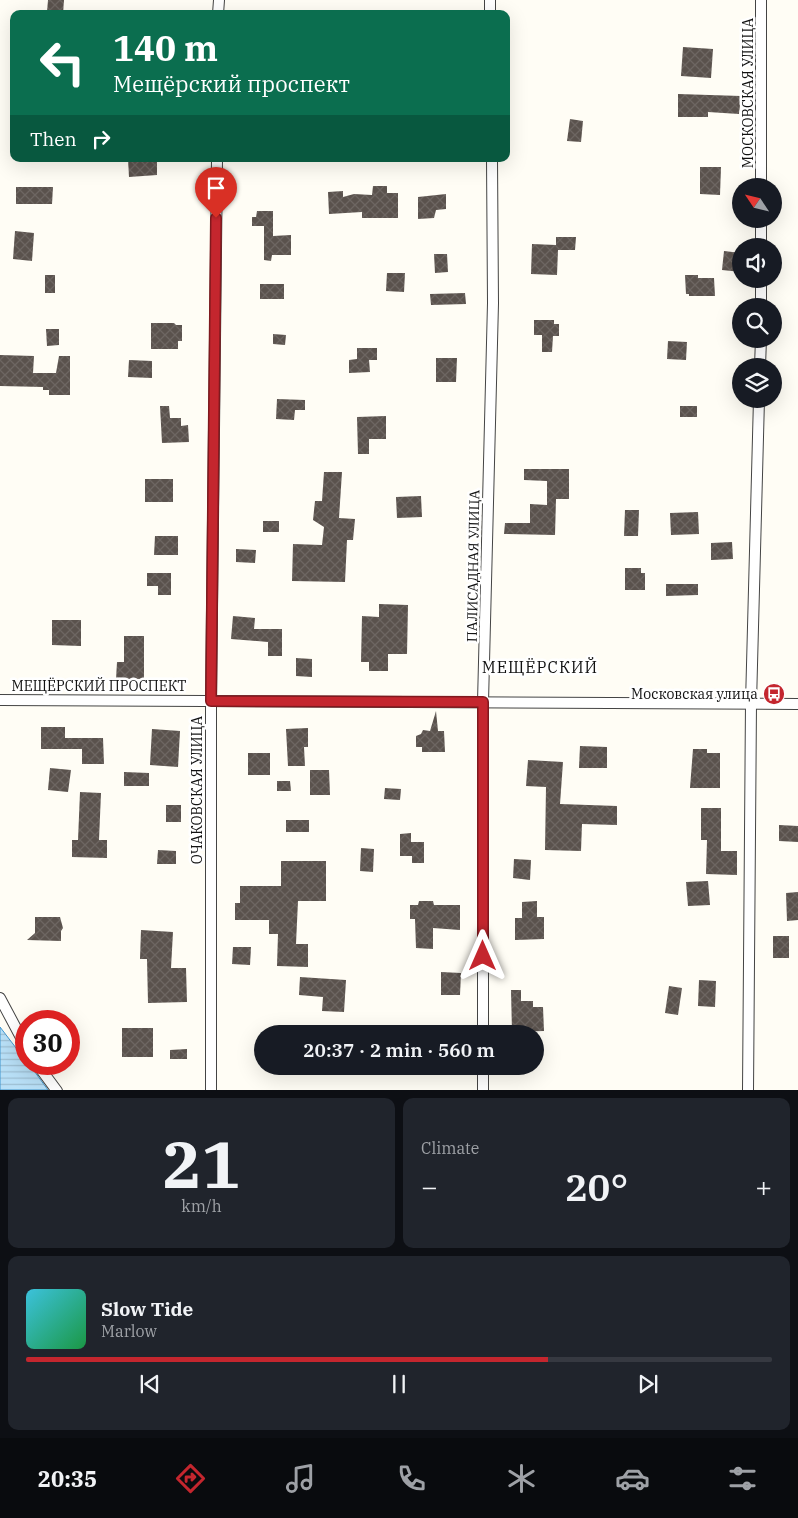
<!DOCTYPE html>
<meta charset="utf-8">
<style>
:root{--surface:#171b24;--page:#20242c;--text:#f1f3f6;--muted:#9ea1a6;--line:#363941;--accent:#c4262e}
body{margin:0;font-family:"IBM Plex Serif",serif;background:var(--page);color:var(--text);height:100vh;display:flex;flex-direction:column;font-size:19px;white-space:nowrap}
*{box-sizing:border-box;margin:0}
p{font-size:16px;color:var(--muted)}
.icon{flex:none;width:28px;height:28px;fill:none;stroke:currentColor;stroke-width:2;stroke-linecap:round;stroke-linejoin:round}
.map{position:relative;height:1090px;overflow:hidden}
.drawer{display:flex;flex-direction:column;gap:8px;padding:8px;background:#0d0f14;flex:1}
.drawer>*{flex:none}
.top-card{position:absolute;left:10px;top:10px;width:500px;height:152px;border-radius:10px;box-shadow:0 5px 20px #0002;background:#0b6e4f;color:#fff;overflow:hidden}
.needle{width:32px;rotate:305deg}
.controls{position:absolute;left:732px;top:178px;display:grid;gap:10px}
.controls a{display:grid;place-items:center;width:50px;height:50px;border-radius:50%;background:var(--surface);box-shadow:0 5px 20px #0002;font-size:25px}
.speed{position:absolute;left:15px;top:1010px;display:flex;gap:10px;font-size:25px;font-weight:700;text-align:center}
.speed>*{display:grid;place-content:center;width:65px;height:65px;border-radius:50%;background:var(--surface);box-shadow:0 5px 20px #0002;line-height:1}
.speed .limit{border:8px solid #d22;background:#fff;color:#111}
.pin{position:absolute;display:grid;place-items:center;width:42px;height:42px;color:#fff;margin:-51px -21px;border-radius:50% 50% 50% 0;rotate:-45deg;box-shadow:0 0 5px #0007}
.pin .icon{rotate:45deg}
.me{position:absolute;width:55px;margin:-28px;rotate:0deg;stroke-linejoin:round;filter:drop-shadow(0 0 4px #0008)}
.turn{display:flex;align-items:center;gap:18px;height:105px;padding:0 20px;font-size:22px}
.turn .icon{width:65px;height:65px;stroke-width:2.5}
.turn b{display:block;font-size:35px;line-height:42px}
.then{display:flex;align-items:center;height:48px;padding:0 20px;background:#0003;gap:10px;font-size:19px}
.big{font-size:38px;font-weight:600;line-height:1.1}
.drawer .tile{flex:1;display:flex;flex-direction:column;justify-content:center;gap:8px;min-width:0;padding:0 18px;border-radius:10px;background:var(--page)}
.drawer .dial{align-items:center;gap:0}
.dial b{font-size:65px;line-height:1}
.song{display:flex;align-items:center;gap:15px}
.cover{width:60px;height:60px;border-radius:8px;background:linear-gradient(135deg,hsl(190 70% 55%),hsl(140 70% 35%))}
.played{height:5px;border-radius:2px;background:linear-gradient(90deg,var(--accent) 70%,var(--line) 70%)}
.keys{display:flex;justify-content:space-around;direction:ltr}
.heat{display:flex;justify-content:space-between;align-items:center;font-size:28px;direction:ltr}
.drawer .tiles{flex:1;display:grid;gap:8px;grid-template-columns:1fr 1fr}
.tile:last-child{grid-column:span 2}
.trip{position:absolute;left:254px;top:1025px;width:290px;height:50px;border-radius:25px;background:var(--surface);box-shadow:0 5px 20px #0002;font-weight:600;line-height:50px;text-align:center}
.dock{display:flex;height:80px;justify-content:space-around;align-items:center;background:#090b0e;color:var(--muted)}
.dock .icon{width:35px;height:35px}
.dock .current{color:var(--accent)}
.dock b{font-size:22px;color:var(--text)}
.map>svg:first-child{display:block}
.water{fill:url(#water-rules);stroke:#3f96cf}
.building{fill:url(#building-cross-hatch)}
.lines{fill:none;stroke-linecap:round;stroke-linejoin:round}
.minor-casing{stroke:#444;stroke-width:12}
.minor{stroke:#fff;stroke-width:10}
.route-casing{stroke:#7f191e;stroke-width:12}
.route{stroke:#c4262e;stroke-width:9}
.labels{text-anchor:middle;stroke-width:5;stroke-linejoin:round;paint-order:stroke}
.street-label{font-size:14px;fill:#111;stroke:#fff}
.poi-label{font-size:14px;fill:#111;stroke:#fff;text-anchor:end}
.quarter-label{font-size:16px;letter-spacing:1px;fill:#111;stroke:#fff}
</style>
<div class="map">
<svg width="798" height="1091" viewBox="0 0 798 1091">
<defs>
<pattern id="water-rules" width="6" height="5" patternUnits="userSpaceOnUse" patternTransform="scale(1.25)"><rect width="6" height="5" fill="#b9e0f7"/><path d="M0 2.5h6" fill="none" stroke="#9ebfd3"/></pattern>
<pattern id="building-cross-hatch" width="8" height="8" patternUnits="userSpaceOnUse" patternTransform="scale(1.25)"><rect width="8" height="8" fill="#5a524d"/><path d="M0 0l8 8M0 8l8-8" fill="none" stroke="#6d6662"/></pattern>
</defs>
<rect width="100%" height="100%" fill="#fffdf5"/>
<!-- water -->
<path class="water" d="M0,1027L26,1061V1064H29L48,1090H0Z"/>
<!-- building -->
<g class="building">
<path d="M48,0H64L63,14L47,12Z"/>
<path d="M683,47L713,49L711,78L681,76Z"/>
<path d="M678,94L741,96L739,114L708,112V117H678Z"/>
<path d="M570,119L583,121L581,142L567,141Z"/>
<path d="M128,159H157V175L129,177Z"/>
<path d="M700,167H721L720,195L700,194Z"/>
<path d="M373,186H387V193H398V218H362V212L329,214L328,192L343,191V197L354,194L372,195Z"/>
<path d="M16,187H53L52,204H16Z"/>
<path d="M446,194V209L436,210L434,218L418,219V197Z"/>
<path d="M257,211H273V236L291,235V255H272L271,261L264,260V226H252V217H256Z"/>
<path d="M15,231L34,233L32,261L13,259Z"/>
<path d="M556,237H576L575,250H558L557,275L531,274L532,244L556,245Z"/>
<path d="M724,251L741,253V272L722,270Z"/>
<path d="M434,254H447L448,272L435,273Z"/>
<path d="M387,273H405L404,292L386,291Z"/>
<rect x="45" y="275" width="10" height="18"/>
<path d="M685,275H698V278H714L715,296H689V294H686Z"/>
<rect x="260" y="284" width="24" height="15"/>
<path d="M465,293L466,304L431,305L430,294Z"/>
<path d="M534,320H554V324H559V336H553L552,352H542V335H534Z"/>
<path d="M151,323H174L176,325H182V341H178V349H151Z"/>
<path d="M46,329H59V345L47,346Z"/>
<path d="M273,334L286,335L285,345L273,344Z"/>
<path d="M668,341L687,342L686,360L667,359Z"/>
<path d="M357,348H377V360H369L370,372L349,373V360L357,359Z"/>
<path d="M0,355L34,356L33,373H56L59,356H70V395H49V390H43V387L0,386Z"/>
<path d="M436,358H457L456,382H436Z"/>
<path d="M129,360L152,361V378L128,377Z"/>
<path d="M277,399L305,400V410H295L294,420L276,419Z"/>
<path d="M160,406H169L170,418H181V426L188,425L189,442L162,443Z"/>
<rect x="680" y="406" width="17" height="11"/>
<path d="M386,416V439H369V454H358L357,417Z"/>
<path d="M524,469H569V499H556L555,535L504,534L505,523H530V504L547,505V481L524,480Z"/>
<path d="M324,472H342L339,518L355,519L353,540H347L345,582L292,581L293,544L322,545L324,527L313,520L315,501H322Z"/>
<rect x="145" y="479" width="28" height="23"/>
<path d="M421,496L422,517L397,518L396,497Z"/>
<path d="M625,510H639L638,536H624Z"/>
<path d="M698,512L699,534L671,535L670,513Z"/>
<rect x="263" y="521" width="16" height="11"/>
<path d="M155,536H178V555H154Z"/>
<path d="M732,542L733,559L711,560V543Z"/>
<path d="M236,549L256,550L255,563L236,562Z"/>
<path d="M625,568H641V573H645V590H625Z"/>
<path d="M147,573H171V595H158V586H147Z"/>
<path d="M666,584H698V595L666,596Z"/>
<path d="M379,604L408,605L407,654H388V671H369V662H361L362,616L379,617Z"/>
<path d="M233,616L255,618L254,629H282V656H268V642L231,639Z"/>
<path d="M52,620H81V646L52,645Z"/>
<path d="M124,636H144V679H116L117,662H124Z"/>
<path d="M296,658L312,659V677L296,676Z"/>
<path d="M436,711L438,731H444L445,752H422V747H416V736L421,734L423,730L430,731Z"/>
<path d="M41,727H65V738H103L104,764H82V749H41Z"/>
<path d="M308,728V747H304L305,766H288L286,729Z"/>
<path d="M152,729L180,731L178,767L150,765Z"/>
<path d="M580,746L607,747V768H579Z"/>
<path d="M693,749H707V753H720V788H690Z"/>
<rect x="248" y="753" width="22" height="22"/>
<path d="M528,760L563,762L560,804L617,806V825L582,824L581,851L545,850L546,787L526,786Z"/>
<path d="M50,768L71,770L68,792L48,790Z"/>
<path d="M310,770H329L330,795H310Z"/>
<path d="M124,772L149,773V786H124Z"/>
<path d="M277,781H290L291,791H277Z"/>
<path d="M385,788L401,789L400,800L384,799Z"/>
<path d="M80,792L101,793L99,840H107V858L72,857V840H78Z"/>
<rect x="166" y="805" width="15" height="17"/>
<path d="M701,808H721V851H737V875L706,874L707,840H701Z"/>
<rect x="286" y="820" width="23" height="12"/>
<path d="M779,825L798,826V842L779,841Z"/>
<path d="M411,833V842H424V863H412V856H400V834Z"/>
<path d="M361,848L374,849L373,872L360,871Z"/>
<path d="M158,850L176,851V864H157Z"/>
<path d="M514,859L531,860L530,880L513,878Z"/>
<path d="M281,861H326V901H298L296,944H308V967L277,966L278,934H269V920H235V903H240V886H281Z"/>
<path d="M708,881L710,905L688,906L686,882Z"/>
<path d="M798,892V920L787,921L786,893Z"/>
<path d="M419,901H433L434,905H460V930L433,928V949L416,948L415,919H410V905H418Z"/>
<path d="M537,901V917H544V939L515,940V918H522V902Z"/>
<path d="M35,917H60L63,928L61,931V941L27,940L35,933Z"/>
<path d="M141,930L173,932L171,968H186L187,1002L148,1003L147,959H140Z"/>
<rect x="773" y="936" width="16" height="22"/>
<path d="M233,947H251L250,965L232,964Z"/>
<path d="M441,972L461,973L460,995H441Z"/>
<path d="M300,977L346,980L344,1012L322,1011L323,997L299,995Z"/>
<path d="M699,980L716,981L715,1007L698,1006Z"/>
<path d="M669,986L682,988L678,1015L665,1013Z"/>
<path d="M511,990H521V1001H533V1007H543L544,1031L512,1032Z"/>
<rect x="122" y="1028" width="31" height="29"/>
<path d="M187,1049V1059H170V1050Z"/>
</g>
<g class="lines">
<!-- minor casing -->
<g class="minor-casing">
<g id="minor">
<path d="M490,0V14"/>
<path d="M218,14L219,0"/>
<path d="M761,186V0"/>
<path d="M761,246V219"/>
<path d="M761,306V279"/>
<path d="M760,366L761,339"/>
<path d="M0,700L798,704"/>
<path d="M0,998L26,1047"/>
<path d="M483,1034V702L493,303L492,159"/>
<path d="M37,1064L57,1091"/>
<path d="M211,1091V701L217,159"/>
<path d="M483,1091V1066"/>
<path d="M748,1091L751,703L759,399"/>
</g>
</g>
<!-- minor -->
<use href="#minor" class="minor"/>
</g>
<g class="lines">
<!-- route casing -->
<g class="route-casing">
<path id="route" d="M216,218L211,701L483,702V956"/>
</g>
<!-- route -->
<use href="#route" class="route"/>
</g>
<!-- icons -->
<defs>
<g id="bus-disc" transform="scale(1.125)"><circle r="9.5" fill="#c4262e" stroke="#fff"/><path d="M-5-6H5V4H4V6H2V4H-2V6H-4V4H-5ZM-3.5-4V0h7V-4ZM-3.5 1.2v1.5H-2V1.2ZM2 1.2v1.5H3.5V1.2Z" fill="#fff"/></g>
</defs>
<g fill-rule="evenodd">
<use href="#bus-disc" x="774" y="694"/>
</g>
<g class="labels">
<!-- street labels -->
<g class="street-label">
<text transform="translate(748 93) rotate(-90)" y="5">МОСКОВСКАЯ УЛИЦА</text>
<text transform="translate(473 566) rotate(-89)" y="5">ПАЛИСАДНАЯ УЛИЦА</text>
<text x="99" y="691">МЕЩЁРСКИЙ ПРОСПЕКТ</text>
<text transform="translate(197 790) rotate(-90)" y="5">ОЧАКОВСКАЯ УЛИЦА</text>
</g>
<!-- poi labels -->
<g class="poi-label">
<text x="758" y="699">Московская улица</text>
</g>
<!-- quarter labels -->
<g class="quarter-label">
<text x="540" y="673">МЕЩЁРСКИЙ</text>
</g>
</g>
</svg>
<div class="controls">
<a><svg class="needle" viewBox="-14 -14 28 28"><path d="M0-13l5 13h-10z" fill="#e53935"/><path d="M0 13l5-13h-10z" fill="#9ea1a6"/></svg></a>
<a><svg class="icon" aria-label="sound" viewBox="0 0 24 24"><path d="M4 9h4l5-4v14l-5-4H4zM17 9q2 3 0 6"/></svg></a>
<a><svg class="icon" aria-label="search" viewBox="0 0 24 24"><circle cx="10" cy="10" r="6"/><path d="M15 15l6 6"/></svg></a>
<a><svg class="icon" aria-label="layers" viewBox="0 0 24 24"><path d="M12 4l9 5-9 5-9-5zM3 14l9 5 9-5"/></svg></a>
</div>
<div class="speed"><div class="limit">30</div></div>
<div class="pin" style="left:216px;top:218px;background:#d93025"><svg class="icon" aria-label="arrive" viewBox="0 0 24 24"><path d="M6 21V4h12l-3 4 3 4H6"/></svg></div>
<svg class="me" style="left:483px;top:956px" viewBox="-20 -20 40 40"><path d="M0-17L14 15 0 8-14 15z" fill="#c4262e" stroke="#fff" stroke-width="4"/></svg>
<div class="trip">20:37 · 2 min · 560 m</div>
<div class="top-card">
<div class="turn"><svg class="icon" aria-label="left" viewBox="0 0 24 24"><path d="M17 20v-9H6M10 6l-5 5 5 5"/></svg><div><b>140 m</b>Мещёрский проспект</div></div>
<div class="then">Then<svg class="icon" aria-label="right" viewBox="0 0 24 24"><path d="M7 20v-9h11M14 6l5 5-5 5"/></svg></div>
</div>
</div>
<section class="drawer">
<div class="tiles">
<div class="tile dial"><b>21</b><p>km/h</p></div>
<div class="tile"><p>Climate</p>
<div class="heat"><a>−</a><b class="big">20°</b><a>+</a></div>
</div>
<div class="tile">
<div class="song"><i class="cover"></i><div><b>Slow Tide</b><p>Marlow</p></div></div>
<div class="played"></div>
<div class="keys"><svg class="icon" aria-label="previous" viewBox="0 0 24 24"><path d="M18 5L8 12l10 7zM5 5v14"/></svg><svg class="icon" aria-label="pause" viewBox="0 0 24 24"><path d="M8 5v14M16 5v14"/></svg><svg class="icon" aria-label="next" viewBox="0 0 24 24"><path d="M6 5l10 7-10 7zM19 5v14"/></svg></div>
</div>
</div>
</section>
<nav class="dock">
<b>20:35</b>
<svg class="icon current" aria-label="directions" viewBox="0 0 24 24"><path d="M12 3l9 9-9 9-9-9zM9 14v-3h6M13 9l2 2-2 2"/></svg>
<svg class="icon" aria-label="music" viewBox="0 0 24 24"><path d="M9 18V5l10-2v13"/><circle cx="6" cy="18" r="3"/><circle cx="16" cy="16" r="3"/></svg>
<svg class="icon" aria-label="phone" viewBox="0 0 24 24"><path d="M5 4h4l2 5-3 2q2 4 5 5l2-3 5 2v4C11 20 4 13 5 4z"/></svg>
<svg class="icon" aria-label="climate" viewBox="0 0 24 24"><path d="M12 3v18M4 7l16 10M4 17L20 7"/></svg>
<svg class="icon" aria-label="car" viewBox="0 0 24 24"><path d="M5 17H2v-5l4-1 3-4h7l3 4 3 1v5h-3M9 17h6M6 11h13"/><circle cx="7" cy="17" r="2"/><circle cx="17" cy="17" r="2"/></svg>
<svg class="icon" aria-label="filters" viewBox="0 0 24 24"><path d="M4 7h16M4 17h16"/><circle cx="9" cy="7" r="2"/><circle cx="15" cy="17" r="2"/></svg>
</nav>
